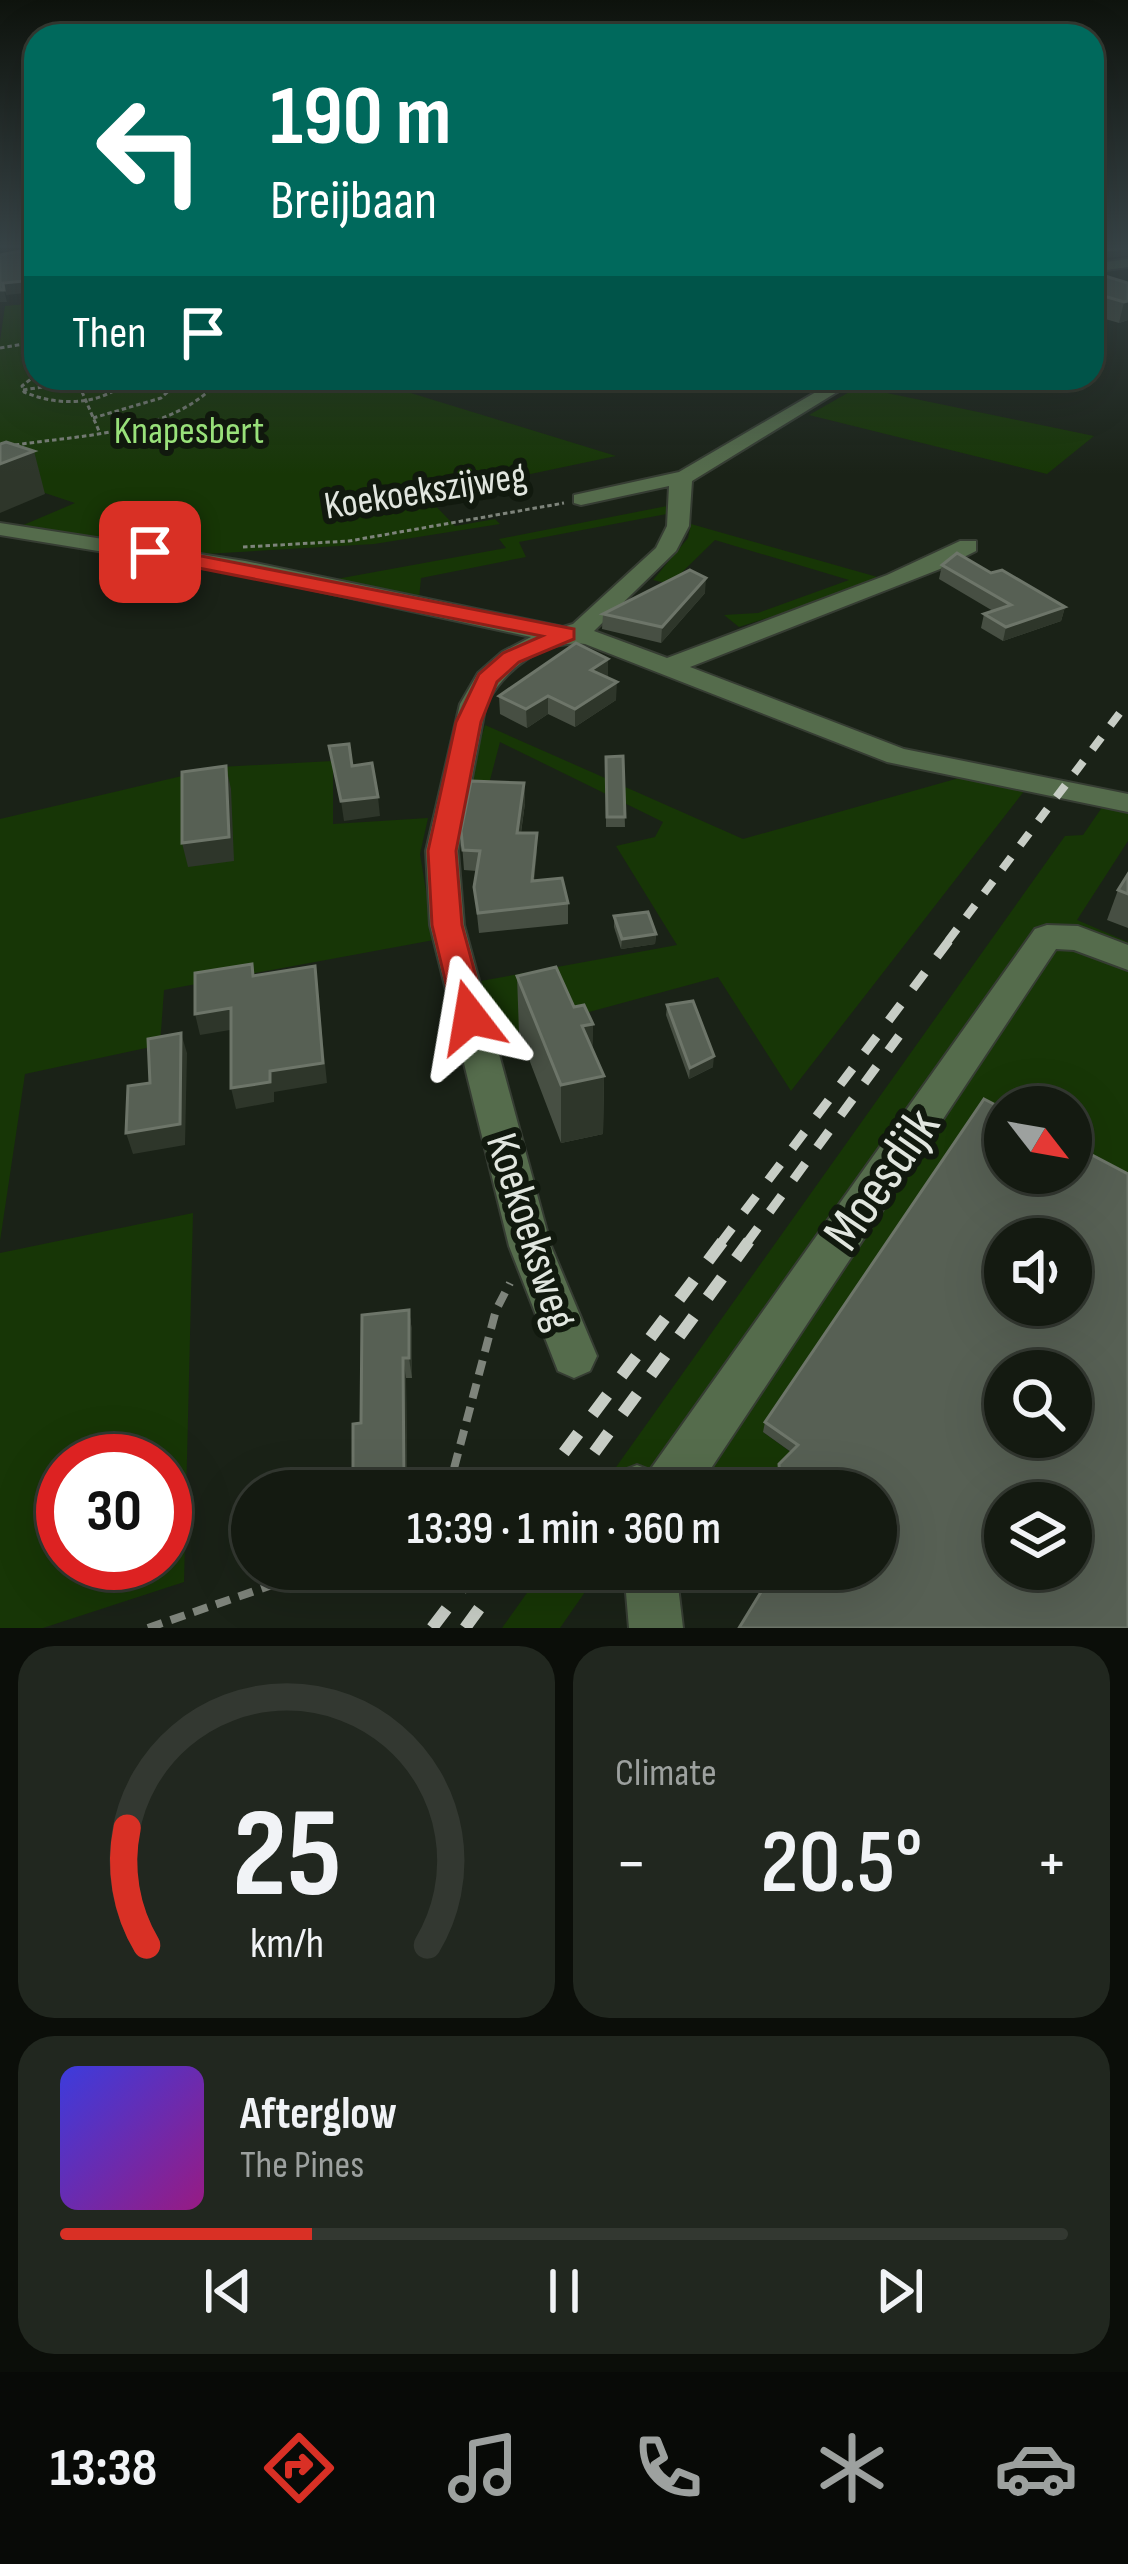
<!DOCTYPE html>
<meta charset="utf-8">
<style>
:root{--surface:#141a11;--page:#21271f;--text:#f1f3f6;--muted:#9da19f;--line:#333831;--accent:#d93025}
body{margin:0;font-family:"Sofia Sans Condensed",sans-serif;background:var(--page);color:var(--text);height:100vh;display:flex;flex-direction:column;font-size:45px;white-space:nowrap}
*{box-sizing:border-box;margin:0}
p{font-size:39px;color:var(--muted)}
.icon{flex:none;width:66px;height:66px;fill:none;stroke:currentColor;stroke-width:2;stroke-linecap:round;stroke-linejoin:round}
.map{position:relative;height:1628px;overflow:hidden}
.side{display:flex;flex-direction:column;gap:18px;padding:18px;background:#0b0e09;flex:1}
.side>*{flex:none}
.banner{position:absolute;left:24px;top:24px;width:1080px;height:366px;border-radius:36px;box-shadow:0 12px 48px #0002,0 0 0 3px var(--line);background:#00695c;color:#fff;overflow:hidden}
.needle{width:78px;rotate:121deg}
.fabs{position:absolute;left:984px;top:1086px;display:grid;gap:24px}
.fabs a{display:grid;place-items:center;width:108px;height:108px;border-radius:50%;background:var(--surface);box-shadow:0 12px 48px #0002,0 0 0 3px var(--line);font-size:60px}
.speed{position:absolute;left:36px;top:1434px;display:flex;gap:24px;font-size:60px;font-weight:700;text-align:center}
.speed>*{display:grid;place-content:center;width:156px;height:156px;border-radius:50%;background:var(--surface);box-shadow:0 12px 48px #0002,0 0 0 3px var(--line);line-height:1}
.speed .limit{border:18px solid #d22;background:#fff;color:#111}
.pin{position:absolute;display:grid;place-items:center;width:102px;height:102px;color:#fff;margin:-51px;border-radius:24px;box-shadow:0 6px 18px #0006}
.me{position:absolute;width:132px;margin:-66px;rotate:346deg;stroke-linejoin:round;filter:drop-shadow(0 0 9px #0008)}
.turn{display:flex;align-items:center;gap:42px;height:252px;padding:0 48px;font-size:54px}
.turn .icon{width:156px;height:156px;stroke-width:2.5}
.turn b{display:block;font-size:84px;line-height:102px}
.then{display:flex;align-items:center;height:114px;padding:0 48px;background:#0003;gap:24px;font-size:45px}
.big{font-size:90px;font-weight:600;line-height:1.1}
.side .widget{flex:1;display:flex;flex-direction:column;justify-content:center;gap:18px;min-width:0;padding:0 42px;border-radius:36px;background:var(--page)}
.side .dial{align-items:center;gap:0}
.dial svg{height:312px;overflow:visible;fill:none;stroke:var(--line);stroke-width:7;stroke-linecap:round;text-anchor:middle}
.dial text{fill:var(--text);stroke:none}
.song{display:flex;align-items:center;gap:36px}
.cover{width:144px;height:144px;border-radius:18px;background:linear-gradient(135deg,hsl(240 70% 55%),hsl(310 70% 35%))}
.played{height:12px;border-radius:6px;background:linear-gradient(90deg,var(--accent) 25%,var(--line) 25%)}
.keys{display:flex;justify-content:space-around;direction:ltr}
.heat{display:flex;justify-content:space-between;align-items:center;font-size:66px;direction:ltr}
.side .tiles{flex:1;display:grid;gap:18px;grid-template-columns:1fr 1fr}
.widget:last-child{grid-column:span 2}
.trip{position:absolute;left:231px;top:1470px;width:666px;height:120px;border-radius:60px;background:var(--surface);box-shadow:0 12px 48px #0002,0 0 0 3px var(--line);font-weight:600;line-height:120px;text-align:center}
.tabs{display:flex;height:192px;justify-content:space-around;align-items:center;background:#080a07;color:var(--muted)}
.tabs .icon{width:84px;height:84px}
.tabs .on{color:var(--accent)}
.tabs b{font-size:54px;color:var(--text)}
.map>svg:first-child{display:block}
.green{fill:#173606;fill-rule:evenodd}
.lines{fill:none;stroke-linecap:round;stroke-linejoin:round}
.minor-casing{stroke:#363d33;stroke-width:4}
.path-far1{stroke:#7e847b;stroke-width:3;stroke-dasharray:4.5 3;stroke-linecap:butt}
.path{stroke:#7e847b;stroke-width:8;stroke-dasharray:15 9;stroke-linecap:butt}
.minor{fill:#556c4c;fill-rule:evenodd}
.rail-far2{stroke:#c7cdc5;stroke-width:8;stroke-dasharray:15 15;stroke-linecap:butt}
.rail-far1{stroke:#c7cdc5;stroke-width:9;stroke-dasharray:20 20;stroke-linecap:butt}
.rail{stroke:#c7cdc5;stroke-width:12;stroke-dasharray:24 24;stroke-linecap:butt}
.wall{fill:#474f43}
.shaded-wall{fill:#2e362a}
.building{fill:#576054;stroke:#6d7569;stroke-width:3;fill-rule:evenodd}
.route{fill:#d93025;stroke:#8d1f18;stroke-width:3}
.labels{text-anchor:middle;stroke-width:12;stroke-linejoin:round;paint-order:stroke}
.far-park-label{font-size:39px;fill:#9be47c;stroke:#11190e}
.far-street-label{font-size:39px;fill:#e1e6df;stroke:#11190e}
.street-label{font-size:45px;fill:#e1e6df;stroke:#11190e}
.near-street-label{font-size:54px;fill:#e1e6df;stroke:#11190e}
</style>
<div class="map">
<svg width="1128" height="1628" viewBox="0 0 1128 1628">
<rect width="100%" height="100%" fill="#1a2217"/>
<!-- green -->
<g class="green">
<path d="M36,303V378H362L616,456L426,496L455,526L495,519L500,524L374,544L205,554L21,526L75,503L0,478V341L5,306Z"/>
<path d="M858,387L1094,436L1047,474L809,415Z"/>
<path d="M672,505V513L519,542L526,557L421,578L419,599L331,580L506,548L499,539Z"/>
<path d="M691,524L888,580L739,627L724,615L758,613L849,580L715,540L670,584L653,580L688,538Z"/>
<path d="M485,725L743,839L959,778L1025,790L791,1091L718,977L497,1037L481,981L677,945L616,846L655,837L663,822L500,742L484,803L463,801Z"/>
<path d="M333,761V824L428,818L420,854L434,940L164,990L160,1045L25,1074L0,1241V819L220,767Z"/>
<path d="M1105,803L1128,809V841L1077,920L1128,942V947L1054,929L670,1468L627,1491H599L1065,836L1083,835Z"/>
<path d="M1067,946L1128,966V1187L1071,1157V1107H1005V1122L763,1432L832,1482L827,1491H680L1048,953Z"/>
<path d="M193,1213L184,1582L43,1628H0V1253ZM63,1461H165V1563H63Z"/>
<path d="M544,1569H601L560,1628H502Z"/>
</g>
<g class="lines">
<!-- minor casing -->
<g class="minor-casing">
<g id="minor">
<path d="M1128,259V267L1092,272V264Z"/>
<path d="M840,378H860L692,481L689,526L676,551L594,631L667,658L887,575L960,541H976V551L940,569L690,667L904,749L1128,794V812L887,762L585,644C542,640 506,668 486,704L458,851L464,925L551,1246L597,1356L590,1371L574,1378L558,1371L509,1246L430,925L426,851L460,704L478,673L502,652L531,637L245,575L0,535V523L245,561L563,627L573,624L656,548L667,526L669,486L581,505L574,503V495L679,472Z"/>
<path d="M1047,925L1078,926L1128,945V970L1074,950L1056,949L696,1491H612L619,1472L637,1465L650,1470L1035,929Z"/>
<path d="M624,1569H676L683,1628H629Z"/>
</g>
</g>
<!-- path-far1 -->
<g class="path-far1">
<path d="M0,348L36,342"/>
<path d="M36,375L22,386L24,392C59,407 103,406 131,378"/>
<path d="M76,378L99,431"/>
<path d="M23,390L100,378"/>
<path d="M93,418L161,398L183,378"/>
<path d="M15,445C81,435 176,434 221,378"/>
<path d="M243,547L349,541L564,503"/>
</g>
<!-- path -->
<g class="path">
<path d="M448,1491L496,1310L510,1283"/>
<path d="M148,1628L318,1569"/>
</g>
<!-- minor -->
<use href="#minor" class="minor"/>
<!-- rail-far2 -->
<path class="rail-far2" d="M948,941L1128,702"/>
<!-- rail-far1 -->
<g class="rail-far1">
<path d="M720,1244L951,938"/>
<path d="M746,1244L899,1036"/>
</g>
<!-- rail -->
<g class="rail">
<path d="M535,1491L723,1241"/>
<path d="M566,1491L749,1241"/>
<path d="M432,1628L477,1569"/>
<path d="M465,1628L508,1569"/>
</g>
</g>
<!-- wall -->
<g class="wall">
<path d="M1092,272L1128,283V320L1119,323L1092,315Z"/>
<path d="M884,378H952L939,386Z"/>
<path d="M942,565L991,573L1065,607L1061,621L1003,641L981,628L984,614L993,611L939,579Z"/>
<path d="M705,593L661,643L602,629L603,614Z"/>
<path d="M608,659V677L616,700L575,727L548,714L527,728L500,714L499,696Z"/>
<path d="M623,756L625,827H606V757Z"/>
<path d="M524,783L525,803L521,833H537L534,881L568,903V924L479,933L474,887L477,871L464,870L461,831Z"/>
<path d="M1128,874V928L1107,920L1118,890Z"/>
<path d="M614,916L656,934L655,944L621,949L614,927Z"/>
<path d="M517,976L574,1007L593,1024L592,1049L604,1076L603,1134L561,1143L519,1033Z"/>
<path d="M667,1005L713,1067L689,1079L666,1015Z"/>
<path d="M409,1310L412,1331V1378H406L407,1491H353V1424L361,1423Z"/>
<path d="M765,1422L876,1491L778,1490L777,1474L779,1464L791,1452L763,1432Z"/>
</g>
<!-- shaded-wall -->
<g class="shaded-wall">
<path d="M1128,248V256L1092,259L1093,251Z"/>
<path d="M36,280V292L6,295L3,283Z"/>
<path d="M0,290H4L7,302H0Z"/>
<path d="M1128,301V320L1119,323L1124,302Z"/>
<path d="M940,378H952L939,386Z"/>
<path d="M34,451L45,494L0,513V464Z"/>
<path d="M706,578L705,593L661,643L662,627Z"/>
<path d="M1065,607L1061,621L1003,641L1006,627Z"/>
<path d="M608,659V677L591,670Z"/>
<path d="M617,682L616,700L575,727V709Z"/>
<path d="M548,696V714L527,728L526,709Z"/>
<path d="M226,766L231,789L234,861L188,867L182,843Z"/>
<path d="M524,783L525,803L518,852L517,833Z"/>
<path d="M378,797L380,816L344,821L341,801Z"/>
<path d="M537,833V853L532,901V881Z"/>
<path d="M656,934L655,944L621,949L622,939Z"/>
<path d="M315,966L327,1083L274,1092V1102L236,1109L231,1088L270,1071Z"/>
<path d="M231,1008L236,1029L200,1035L195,1014Z"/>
<path d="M593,1024L592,1079L604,1076L603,1134L561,1143V1085L582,1026Z"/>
<path d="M181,1033L187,1053L185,1145L133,1154L126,1133Z"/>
<path d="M714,1056L713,1067L689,1079L690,1068Z"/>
<path d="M409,1310L412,1331V1378L409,1358Z"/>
<path d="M403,1358L406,1378L407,1491H406L404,1484Z"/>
</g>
<!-- building -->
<g class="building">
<path d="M1092,246H1128V248L1093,251L1092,254Z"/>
<path d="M34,248L36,280L3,283L4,290H0V255Z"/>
<path d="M1092,272L1128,283V301L1124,302L1097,294L1092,298Z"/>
<path d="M6,442L34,451L0,464V444Z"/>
<path d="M957,553L991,573L1002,570L1065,607L1006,627L984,614L1011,605L942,565Z"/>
<path d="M690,570L706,578L662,627L603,614Z"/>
<path d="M576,643L608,659L591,670L617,682L575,709L548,696L526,709L499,696Z"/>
<path d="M349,744L352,766L372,763L378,797L341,801L329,746Z"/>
<path d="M623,756L625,817H607L606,757Z"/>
<path d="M226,766L229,837L182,843V772Z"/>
<path d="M471,781L524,783L517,833H537L532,881L562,878L568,903L478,913L474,887L480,851L463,850L461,831Z"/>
<path d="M1128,874V894L1118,890Z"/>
<path d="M648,912L656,934L622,939L614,916Z"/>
<path d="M252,964L253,976L315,966L323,1063L270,1071V1082L231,1088V1008L195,1014V973Z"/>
<path d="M556,967L574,1007L584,1005L593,1024L582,1026L604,1076L561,1085L517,976Z"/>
<path d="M693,1001L714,1056L690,1068L667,1005Z"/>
<path d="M181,1033L180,1124L126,1133L128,1086L150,1083L148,1039Z"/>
<path d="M984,1099L1005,1110V1173H1071V1144L1128,1174V1628H739L775,1569H876V1491H806L780,1480L779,1464L798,1445L765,1422ZM1005,1239H1071V1305H1005ZM1005,1371H1071V1437H1005ZM1005,1503H1071V1569H1005Z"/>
<path d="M409,1310V1358H403L404,1484L353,1488V1424L361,1423L362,1315Z"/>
</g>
<!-- sky -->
<linearGradient id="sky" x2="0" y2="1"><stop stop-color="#0e130d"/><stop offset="0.52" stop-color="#384447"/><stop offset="1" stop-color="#384447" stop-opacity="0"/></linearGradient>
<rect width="1128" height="474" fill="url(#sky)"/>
<!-- route -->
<path class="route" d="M150,546L574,629V639L519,662L497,682L481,722L456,851L462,925L487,1017L482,1025H459L454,1017L432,925L428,851L456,722L479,674L503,653L542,636L143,557V548Z"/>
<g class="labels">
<!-- far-park labels -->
<g class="far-park-label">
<text x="189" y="443">Knapesbert</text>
</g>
<!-- far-street labels -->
<g class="far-street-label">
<text transform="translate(425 489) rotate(-9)" y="14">Koekoekszijweg</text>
</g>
<!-- street labels -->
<g class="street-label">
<text transform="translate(533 1231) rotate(72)" y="16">Koekoeksweg</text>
</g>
<!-- near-street labels -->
<g class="near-street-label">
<text transform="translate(880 1178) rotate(-55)" y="19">Moesdijk</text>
</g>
</g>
</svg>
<div class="fabs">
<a><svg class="needle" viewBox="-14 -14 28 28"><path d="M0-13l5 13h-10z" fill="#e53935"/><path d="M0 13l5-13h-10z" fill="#9da19f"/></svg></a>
<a><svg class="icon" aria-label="sound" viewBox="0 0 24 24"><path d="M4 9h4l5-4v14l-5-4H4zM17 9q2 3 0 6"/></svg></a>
<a><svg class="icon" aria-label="search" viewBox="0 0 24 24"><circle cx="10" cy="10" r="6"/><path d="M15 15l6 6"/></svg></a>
<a><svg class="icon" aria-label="layers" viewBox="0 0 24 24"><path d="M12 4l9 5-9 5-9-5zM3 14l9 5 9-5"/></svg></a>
</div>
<div class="speed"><div class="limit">30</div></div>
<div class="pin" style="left:150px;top:552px;background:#d93025"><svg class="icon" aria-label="arrive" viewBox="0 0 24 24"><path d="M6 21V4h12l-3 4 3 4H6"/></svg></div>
<svg class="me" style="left:470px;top:1017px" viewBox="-20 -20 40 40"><path d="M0-17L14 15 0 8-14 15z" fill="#d93025" stroke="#fff" stroke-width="4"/></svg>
<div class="trip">13:39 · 1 min · 360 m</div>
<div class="banner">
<div class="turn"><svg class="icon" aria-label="left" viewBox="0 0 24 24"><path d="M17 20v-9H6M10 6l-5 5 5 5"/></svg><div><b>190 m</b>Breijbaan</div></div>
<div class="then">Then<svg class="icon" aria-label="arrive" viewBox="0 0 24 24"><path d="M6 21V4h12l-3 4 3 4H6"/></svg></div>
</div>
</div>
<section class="side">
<div class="tiles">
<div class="widget dial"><svg viewBox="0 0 100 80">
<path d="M14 69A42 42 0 1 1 86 69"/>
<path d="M14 69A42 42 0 0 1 9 39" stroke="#d93025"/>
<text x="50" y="56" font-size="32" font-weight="700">25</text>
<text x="50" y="72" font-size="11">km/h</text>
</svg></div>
<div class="widget"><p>Climate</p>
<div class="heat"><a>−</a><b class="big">20.5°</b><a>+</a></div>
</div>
<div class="widget">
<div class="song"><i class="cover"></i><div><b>Afterglow</b><p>The Pines</p></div></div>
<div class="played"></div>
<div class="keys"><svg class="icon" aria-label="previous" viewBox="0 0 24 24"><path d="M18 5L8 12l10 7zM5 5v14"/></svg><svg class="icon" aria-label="pause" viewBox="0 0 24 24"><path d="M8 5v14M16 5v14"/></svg><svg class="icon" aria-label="next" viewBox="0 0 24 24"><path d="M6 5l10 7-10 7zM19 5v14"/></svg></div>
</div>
</div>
</section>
<nav class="tabs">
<b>13:38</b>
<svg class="icon on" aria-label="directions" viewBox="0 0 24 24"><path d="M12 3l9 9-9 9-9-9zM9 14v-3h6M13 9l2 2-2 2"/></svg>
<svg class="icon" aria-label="music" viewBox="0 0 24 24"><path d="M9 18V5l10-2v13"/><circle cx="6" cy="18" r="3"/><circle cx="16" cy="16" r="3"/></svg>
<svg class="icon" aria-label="phone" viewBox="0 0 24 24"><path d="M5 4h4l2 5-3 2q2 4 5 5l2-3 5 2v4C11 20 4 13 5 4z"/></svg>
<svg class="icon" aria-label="climate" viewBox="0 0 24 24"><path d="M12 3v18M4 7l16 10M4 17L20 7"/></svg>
<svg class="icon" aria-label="car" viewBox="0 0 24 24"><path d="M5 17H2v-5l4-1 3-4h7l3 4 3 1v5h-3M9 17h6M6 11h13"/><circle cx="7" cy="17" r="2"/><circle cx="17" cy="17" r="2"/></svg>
</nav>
